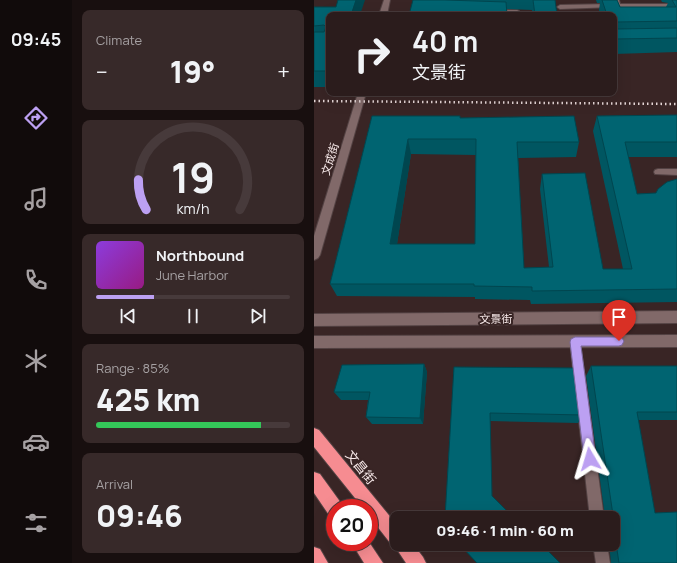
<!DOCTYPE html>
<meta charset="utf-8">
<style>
:root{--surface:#2b1c1c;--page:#372929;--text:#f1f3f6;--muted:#a6a1a3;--line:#473a3b;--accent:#bca0f2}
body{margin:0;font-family:Manrope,"Noto Sans SC",sans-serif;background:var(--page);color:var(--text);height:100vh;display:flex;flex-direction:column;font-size:15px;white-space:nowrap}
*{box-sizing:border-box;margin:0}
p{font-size:13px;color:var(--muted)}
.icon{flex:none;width:22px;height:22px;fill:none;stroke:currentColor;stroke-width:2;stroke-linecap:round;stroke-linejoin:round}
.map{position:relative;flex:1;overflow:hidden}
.drawer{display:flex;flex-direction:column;gap:10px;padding:10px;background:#180f0f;width:242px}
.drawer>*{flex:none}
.top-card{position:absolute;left:12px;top:12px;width:291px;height:84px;border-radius:8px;box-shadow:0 4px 16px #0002,0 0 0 1px var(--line);background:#2b1c1c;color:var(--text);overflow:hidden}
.speed{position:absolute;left:12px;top:499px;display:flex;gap:8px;font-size:20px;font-weight:700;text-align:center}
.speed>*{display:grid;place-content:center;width:52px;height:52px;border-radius:50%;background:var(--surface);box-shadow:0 4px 16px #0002,0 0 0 1px var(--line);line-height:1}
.speed .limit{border:6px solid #d22;background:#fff;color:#111}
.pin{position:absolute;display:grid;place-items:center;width:34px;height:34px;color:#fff;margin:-41px -17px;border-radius:50% 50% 50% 0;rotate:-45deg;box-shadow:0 0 4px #0007}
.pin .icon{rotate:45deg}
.me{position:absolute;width:44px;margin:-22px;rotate:353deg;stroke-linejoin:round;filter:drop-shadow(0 0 3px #0008)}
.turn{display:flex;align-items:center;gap:14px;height:84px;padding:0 20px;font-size:18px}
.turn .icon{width:52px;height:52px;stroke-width:2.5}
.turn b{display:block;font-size:28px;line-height:34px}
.big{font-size:30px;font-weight:800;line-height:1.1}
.drawer .widget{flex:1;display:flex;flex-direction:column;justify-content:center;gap:6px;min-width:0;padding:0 14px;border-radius:8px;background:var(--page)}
.drawer .dial{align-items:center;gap:0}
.dial svg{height:104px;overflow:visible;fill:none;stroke:var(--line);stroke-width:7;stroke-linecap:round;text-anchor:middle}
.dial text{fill:var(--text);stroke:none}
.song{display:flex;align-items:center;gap:12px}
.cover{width:48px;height:48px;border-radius:6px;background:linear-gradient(135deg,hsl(270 70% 55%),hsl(310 70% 35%))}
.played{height:4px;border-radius:2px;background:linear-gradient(90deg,var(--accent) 30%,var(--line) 30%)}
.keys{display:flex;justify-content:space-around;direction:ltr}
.heat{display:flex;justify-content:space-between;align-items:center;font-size:22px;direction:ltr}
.charge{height:6px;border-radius:3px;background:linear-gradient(90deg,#34c759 85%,var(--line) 0)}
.trip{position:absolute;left:76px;top:511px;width:230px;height:40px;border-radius:8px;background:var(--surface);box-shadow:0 4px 16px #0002,0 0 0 1px var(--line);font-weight:800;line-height:40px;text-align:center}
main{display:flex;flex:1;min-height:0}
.tabs{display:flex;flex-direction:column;width:72px;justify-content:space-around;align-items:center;background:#110b0b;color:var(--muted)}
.tabs .icon{width:28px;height:28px}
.tabs .active{color:var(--accent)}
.tabs b{font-size:18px;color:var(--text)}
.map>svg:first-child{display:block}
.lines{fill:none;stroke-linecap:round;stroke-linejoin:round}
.lane-casing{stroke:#534243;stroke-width:2}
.secondary-casing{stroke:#534243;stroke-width:2}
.highway-casing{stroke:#534243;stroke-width:2}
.lane{fill:#816969;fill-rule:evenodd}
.secondary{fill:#816969;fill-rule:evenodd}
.highway{fill:#f68c91;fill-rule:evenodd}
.rail{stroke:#e5d6d6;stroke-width:2.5;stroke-dasharray:1.5 3;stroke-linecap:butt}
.wall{fill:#005661;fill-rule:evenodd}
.shaded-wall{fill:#00464f}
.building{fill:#006471;stroke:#00464f;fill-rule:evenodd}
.route{fill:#bca0f2;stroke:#7a689d}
.labels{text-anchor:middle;stroke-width:4;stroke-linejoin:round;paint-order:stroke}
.street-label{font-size:11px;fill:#f9ebeb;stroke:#392525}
.near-street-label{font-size:13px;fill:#f9ebeb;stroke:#392525}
</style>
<main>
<nav class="tabs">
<b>09:45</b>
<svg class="icon active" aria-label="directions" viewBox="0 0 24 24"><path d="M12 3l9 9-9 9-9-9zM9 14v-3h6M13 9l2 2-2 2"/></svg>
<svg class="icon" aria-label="music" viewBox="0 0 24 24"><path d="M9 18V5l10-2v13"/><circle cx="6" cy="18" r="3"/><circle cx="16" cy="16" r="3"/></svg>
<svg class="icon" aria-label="phone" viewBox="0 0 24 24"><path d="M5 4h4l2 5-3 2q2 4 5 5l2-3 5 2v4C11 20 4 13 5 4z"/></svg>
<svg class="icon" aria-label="climate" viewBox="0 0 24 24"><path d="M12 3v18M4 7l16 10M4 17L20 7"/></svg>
<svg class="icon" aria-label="car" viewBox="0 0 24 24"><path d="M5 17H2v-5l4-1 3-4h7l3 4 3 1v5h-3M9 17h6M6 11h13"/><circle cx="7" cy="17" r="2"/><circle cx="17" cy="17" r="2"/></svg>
<svg class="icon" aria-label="filters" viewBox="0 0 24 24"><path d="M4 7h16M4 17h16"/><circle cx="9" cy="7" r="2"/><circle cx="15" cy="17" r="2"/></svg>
</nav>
<section class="drawer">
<div class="widget"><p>Climate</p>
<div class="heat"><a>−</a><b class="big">19°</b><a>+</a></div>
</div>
<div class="widget dial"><svg viewBox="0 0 100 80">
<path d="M14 69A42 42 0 1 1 86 69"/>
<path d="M14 69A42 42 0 0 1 8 46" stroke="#bca0f2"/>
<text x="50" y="56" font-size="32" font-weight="700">19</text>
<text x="50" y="72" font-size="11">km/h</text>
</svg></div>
<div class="widget">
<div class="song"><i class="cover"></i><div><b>Northbound</b><p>June Harbor</p></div></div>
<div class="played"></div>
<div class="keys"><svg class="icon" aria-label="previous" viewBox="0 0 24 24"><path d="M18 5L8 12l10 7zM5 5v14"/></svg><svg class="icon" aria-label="pause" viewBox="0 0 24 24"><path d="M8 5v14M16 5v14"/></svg><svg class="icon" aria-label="next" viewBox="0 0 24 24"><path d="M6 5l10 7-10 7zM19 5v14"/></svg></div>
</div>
<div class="widget"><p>Range · 85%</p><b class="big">425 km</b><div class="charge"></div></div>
<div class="widget"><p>Arrival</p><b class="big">09:46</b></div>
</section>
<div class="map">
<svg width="363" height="563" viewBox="0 0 363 563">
<rect width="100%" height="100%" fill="#392525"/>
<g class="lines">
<!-- lane casing -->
<g class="lane-casing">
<g id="lane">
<path d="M299,0H305L306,4H363V8H304L301,6Z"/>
<path d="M298,4L301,6L300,7L246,9L243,7L246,5Z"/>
<path d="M180,10H203L205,11L207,15L178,13L177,12Z"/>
<path d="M344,169H363V175L341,174L340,172L341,170Z"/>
<path d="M261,337L265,338L266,342L290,518H276L256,342L257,338Z"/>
<path d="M279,544H293L296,563H282Z"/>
</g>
</g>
<!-- secondary casing -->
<g class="secondary-casing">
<g id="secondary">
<path d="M70,0H76L73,15H65Z"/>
<path d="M44,93H52L6,255L4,258L0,260V236Z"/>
<path d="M363,311V323L0,326V314Z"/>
<path d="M363,335V347L0,348V336Z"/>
</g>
</g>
<!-- highway casing -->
<g class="highway-casing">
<g id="highway">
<path d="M0,428L5,430L83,525V544H99L109,557L112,563H92L80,545L77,544L55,516V508H49L0,447Z"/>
<path d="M0,472L6,474L27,503L29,508H21V517L15,515L0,493Z"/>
<path d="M37,542H55L69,563H50Z"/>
<path d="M0,547L6,549L14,563H0Z"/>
</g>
</g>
<!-- lane -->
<use href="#lane" class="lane"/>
<!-- secondary -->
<use href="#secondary" class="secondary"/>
<!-- highway -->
<use href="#highway" class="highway"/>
<!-- rail -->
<path class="rail" d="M0,101L363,104"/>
</g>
<!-- wall -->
<g class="wall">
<path d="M51,0L15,15V87H0V7H22Z"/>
<path d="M99,0H241L243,15H218V10L193,9Z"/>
<path d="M282,0H303L306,7H352L354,3L348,2L347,0H363V52L300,54V15H286L285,10L286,3H283Z"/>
<path d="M363,115V157H314L323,194L342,193L363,179V302L217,304L216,300L161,299V297L23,296L16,284L58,116L146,118L265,142L262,157L204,158L210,268L235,267L226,189L228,174L289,269H309L279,131L283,116ZM97,154L162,155L161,244H83Z"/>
<path d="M110,364L113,372L109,424H58L52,417L54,400H27L20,392Z"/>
<path d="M277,366H363V420H324L341,513L363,563H297L295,544H299V518H290L291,517L272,376Z"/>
<path d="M140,367L269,415L264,423L176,421L131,518Z"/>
</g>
<!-- shaded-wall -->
<g class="shaded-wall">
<path d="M42,0H51L46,15H37Z"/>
<path d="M94,139L97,154L81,257L76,244Z"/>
<path d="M110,364L113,372L109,424L106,418Z"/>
</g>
<!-- building -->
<g class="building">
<path d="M24,0H42L37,15H15V71H0V32H10L12,27L10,25L0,26V7H22Z"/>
<path d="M99,0H131L192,2L193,15H95Z"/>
<path d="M219,0H241L243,15H221Z"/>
<path d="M288,0H303L306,7H362L358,0H363V21L303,22L302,24V29L363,28V38L300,39V15H293Z"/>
<path d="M363,115V142H311L323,194L342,193L344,189L353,182L363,179V289L218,291V287L160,286V284H16L58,116H146V118L260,116L265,142H203L210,268L239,267L228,174L271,173L289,269H318L283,116ZM94,139H162L161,244H76Z"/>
<path d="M110,364L106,418L52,417L56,392H20L28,365Z"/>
<path d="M277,366H363V412H323L341,513L363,512V563H305L302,543L299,542V518H293V517L299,515Z"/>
<path d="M140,367L263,368L269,415L176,413L178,496L200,518H131Z"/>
<path d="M145,544H227L246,563H163Z"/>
</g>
<!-- route -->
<path class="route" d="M261,337H305L308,338L310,341L308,345L305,346H267L282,459L280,463L276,465L272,463L270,459L256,342L257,339Z"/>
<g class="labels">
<!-- street labels -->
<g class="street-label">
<text transform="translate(16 159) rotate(-73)" y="4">文成街</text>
<text transform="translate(182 319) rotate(-1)" y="4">文景街</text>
</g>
<!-- near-street labels -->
<g class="near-street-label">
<text transform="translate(47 467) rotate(51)" y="5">文昌街</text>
</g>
</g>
</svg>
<div class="speed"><div class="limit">20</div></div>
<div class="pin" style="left:305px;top:341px;background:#d93025"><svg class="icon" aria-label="arrive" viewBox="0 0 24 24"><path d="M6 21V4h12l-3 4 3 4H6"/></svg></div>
<svg class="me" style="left:276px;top:459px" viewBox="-20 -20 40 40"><path d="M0-17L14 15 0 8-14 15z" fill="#bca0f2" stroke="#fff" stroke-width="4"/></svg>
<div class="trip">09:46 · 1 min · 60 m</div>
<div class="top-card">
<div class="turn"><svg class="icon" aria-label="right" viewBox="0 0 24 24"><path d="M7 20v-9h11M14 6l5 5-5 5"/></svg><div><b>40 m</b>文景街</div></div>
</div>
</div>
</main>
